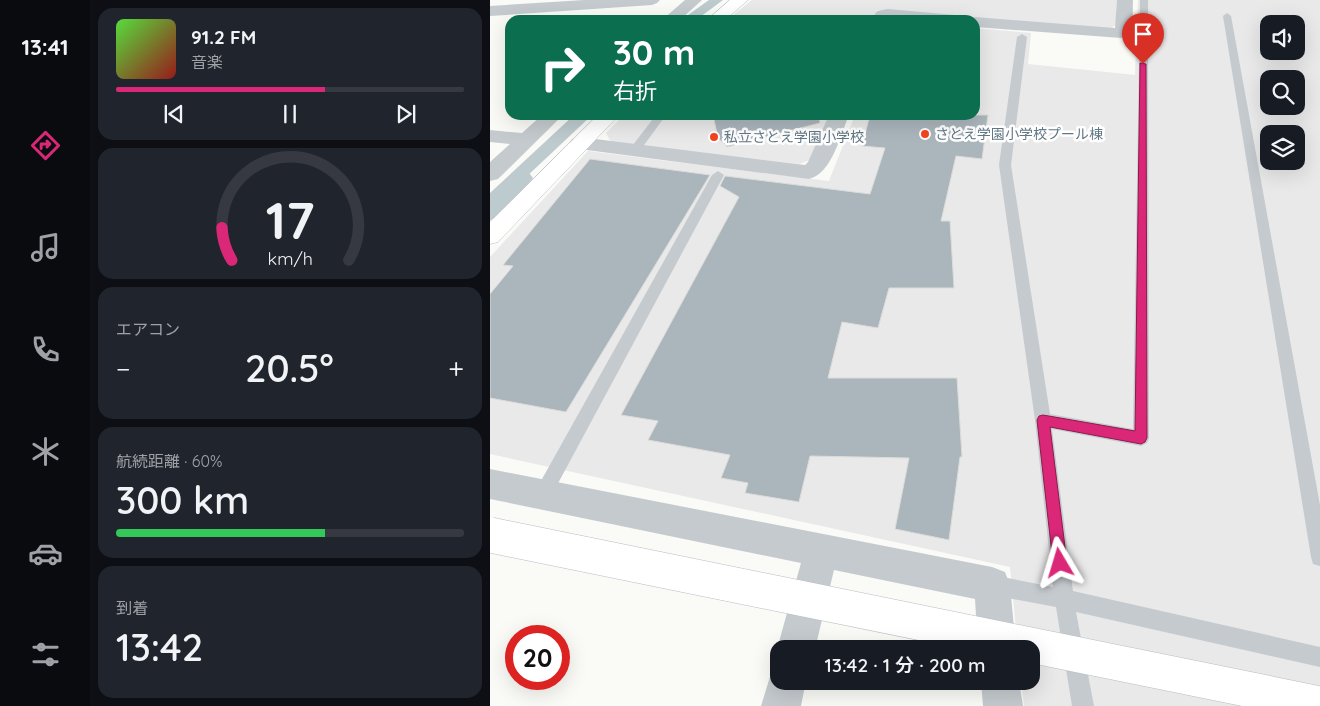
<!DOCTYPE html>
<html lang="ja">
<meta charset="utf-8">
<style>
:root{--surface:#171b24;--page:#20242c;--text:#f1f3f6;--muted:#9ea1a6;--line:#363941;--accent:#db2777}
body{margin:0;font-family:Quicksand,"Noto Sans JP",sans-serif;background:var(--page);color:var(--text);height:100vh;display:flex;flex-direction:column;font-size:19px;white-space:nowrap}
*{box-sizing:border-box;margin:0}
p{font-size:16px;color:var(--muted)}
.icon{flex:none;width:28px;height:28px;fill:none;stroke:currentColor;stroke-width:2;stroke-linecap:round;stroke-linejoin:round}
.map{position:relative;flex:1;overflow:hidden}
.side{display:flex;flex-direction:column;gap:8px;padding:8px;background:#0d0f14;width:400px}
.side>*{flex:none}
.hud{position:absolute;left:15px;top:15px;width:475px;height:105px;border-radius:15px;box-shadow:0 5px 20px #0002;background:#0b6e4f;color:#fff;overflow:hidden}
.tools{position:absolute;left:770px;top:15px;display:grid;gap:10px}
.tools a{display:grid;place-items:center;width:45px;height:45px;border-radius:10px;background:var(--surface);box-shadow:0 5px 20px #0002;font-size:25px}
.speed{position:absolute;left:15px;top:625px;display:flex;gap:10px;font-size:25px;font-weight:700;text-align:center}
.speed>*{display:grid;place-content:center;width:65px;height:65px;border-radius:50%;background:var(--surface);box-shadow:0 5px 20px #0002;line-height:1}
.speed .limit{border:8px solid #d22;background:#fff;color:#111}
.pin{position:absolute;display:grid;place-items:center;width:42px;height:42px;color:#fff;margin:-51px -21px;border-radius:50% 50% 50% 0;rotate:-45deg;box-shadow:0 0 5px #0007}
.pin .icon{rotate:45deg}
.me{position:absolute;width:55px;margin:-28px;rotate:353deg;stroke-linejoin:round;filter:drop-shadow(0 0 4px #0008)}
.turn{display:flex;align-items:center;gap:18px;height:105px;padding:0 25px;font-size:22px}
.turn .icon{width:65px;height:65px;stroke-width:2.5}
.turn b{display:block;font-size:35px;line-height:42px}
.big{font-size:38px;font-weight:600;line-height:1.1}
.side .tile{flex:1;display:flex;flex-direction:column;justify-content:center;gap:8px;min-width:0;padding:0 18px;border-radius:15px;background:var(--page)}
.side .dial{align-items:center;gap:0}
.dial svg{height:130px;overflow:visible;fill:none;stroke:var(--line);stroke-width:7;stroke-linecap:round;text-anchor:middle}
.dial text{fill:var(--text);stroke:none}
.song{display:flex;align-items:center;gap:15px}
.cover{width:60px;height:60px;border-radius:8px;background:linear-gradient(135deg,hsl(110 70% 55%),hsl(0 70% 35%))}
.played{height:5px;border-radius:2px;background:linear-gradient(90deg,var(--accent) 60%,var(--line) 60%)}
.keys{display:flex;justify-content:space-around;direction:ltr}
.heat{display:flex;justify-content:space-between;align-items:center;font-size:28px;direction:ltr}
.charge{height:8px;border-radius:4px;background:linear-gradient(90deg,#34c759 60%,var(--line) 0)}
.trip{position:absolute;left:280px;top:640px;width:270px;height:50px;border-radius:15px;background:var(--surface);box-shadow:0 5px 20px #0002;font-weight:600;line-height:50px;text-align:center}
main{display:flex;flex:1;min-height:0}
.menu{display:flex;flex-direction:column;width:90px;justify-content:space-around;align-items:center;background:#090b0e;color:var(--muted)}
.menu .icon{width:35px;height:35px}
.menu .current{color:var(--accent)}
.menu b{font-size:22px;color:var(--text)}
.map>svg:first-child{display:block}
.built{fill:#e8e9e8;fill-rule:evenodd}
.water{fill:#bdcace}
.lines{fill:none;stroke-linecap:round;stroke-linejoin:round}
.canal{fill:#bdcace;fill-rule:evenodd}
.building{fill:#abb5bc;stroke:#dcdcd9}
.secondary-casing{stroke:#b7bec3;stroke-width:1}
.lane{fill:#c5cace;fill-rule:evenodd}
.street{fill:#c5cace;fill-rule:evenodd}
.secondary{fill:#fff;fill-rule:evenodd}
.secondary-bridge-casing{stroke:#b7bec3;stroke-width:36;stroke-linecap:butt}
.secondary-bridge{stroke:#fff;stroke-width:35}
.route{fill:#db2777;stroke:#8e194d}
.poi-dot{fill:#f4451d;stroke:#fff;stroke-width:2}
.labels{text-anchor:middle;stroke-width:5;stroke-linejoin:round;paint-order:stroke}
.far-poi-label{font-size:14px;fill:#627785;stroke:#fff;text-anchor:start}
</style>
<main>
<nav class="menu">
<b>13:41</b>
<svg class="icon current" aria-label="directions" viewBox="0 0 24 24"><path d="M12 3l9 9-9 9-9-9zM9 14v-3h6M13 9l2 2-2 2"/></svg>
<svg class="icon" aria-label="music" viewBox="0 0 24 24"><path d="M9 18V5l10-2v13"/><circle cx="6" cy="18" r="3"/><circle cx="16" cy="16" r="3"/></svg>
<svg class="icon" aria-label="phone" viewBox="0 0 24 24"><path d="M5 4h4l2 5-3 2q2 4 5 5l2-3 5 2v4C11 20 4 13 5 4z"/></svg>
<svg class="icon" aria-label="climate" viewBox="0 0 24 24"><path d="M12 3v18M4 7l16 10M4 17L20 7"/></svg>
<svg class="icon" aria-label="car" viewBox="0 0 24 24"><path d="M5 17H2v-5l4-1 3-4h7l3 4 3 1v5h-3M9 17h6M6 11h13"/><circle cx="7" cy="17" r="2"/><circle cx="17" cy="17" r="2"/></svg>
<svg class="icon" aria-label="filters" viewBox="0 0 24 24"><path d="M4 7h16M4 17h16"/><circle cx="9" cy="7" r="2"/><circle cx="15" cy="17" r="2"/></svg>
</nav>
<section class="side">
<div class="tile">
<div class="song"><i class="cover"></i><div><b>91.2 FM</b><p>音楽</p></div></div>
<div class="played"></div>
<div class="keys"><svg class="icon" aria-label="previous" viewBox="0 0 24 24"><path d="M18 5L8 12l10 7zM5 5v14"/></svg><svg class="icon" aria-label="pause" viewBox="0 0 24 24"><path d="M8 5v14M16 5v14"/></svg><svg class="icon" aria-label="next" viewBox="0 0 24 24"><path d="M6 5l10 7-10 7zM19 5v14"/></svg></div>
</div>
<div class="tile dial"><svg viewBox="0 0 100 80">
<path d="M14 69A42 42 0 1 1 86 69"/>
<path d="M14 69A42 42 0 0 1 8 49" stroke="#db2777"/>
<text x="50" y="56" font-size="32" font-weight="700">17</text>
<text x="50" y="72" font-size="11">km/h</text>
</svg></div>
<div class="tile"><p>エアコン</p>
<div class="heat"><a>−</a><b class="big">20.5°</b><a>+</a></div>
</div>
<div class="tile"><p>航続距離 · 60%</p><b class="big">300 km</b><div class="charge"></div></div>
<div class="tile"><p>到着</p><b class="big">13:42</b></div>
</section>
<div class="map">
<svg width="830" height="706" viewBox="0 0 830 706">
<rect width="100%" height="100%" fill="#fafaf7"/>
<!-- built -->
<g class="built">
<path d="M262,0H627L626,25L619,29L387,10L382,20H237Z"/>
<path d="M648,0H830V706H534L531,681H541V649H528L520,567L0,454V257L98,151L339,181L365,115H485V28L541,33L538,64L645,75ZM779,24H806V51H779ZM779,79H806V106H779ZM779,134H806V161H779Z"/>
<path d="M134,115H340L320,160L309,164L121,142L116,133Z"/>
</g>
<!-- water -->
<g class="water">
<path d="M219,0H233L206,20H191Z"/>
<path d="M84,115H102L0,211V193Z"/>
</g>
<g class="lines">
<!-- canal -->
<path class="canal" d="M31,171L39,173L43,178L9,218L0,220V197L23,173Z"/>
</g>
<!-- building -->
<g class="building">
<path d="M223,115H329L330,123L237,147L228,138Z"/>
<path d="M380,115H498L492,159L466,156L451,221H460L464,288H399L388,328L352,322L338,378H467L472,457H470L459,540L405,529L419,458L320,456L309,502L255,493L258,483L231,478L240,455L158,440L168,421L131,415L249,197L230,186L235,176L380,194L395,148L372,146Z"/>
<path d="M100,159L220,175L76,412L0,398V294L23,266L13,265Z"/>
</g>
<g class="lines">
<!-- secondary casing -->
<g class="secondary-casing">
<g id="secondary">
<path d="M240,0H258L235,20H217Z"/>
<path d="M108,115H129L8,242L0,244V222Z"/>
</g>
</g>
<!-- lane -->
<g class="lane">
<path d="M650,0H658L659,438L657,443L651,446L562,429L583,591L830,647V667L586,612L604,706H582L566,607L502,595L495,592L492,585L495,578L502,575L563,587L545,420L509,165L527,37L532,34L537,37L521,165L560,414L643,429Z"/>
<path d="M737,13L741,16L830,505V566L823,564L821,557L733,16Z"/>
<path d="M166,115H176L149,152H141L139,150Z"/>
<path d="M228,171L234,175L59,500L53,503L47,500L44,494L47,488L222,175Z"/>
</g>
<!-- street -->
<g class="street">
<path d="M94,0H170L167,3L162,5L0,16V6Z"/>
<path d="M195,0H212L190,20H172Z"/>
<path d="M627,0H643C642,13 646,34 631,38L485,27V20H478L485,17L625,28Z"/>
<path d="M398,9L465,15L471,17L473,20H381L387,11Z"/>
<path d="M52,115H73L8,179L0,181V162L20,144L0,142V130L32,133Z"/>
<path d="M339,115H359C350,136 342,173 319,179L89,149L82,147L79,143L82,139L89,137L315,165L318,162Z"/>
<path d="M0,469L502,567L515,572L520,585L526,649H488L485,599L344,570L325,649H289V653L287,649L311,563L0,499Z"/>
<path d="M289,665V681H316L311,706H271L283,667Z"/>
<path d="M491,681H529L533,706H493Z"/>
</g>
<!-- secondary -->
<use href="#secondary" class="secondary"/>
<!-- secondary-bridge casing -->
<g class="secondary-bridge-casing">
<path id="secondary-bridge" d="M0,535L830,704"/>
</g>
<!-- secondary-bridge -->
<use href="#secondary-bridge" class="secondary-bridge"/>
</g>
<!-- route -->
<path class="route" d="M650,63L656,64L657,438L655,442L651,444L560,427L577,563L575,568L570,570L565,568L563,563L547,420L549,416L553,415L645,431Z"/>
<!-- markers -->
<g class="poi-dot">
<circle cx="435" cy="134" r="5"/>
<circle cx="224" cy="137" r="5"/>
</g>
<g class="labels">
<!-- far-poi labels -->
<g class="far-poi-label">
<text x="445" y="139">さとえ学園小学校プール棟</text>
<text x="234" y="142">私立さとえ学園小学校</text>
</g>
</g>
</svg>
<div class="tools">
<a><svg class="icon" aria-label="sound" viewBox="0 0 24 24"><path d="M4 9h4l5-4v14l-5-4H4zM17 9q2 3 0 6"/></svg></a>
<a><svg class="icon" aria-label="search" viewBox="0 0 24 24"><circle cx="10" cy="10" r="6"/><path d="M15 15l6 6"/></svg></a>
<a><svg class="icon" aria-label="layers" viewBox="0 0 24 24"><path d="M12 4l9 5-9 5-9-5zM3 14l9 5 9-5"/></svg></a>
</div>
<div class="speed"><div class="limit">20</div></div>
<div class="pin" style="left:653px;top:64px;background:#d93025"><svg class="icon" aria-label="arrive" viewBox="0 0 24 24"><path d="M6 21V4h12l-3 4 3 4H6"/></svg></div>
<svg class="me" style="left:570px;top:563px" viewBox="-20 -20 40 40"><path d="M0-17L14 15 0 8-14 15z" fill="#db2777" stroke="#fff" stroke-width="4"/></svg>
<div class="trip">13:42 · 1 分 · 200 m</div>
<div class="hud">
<div class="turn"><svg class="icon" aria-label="right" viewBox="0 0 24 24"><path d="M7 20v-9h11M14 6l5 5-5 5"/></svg><div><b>30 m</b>右折</div></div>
</div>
</div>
</main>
